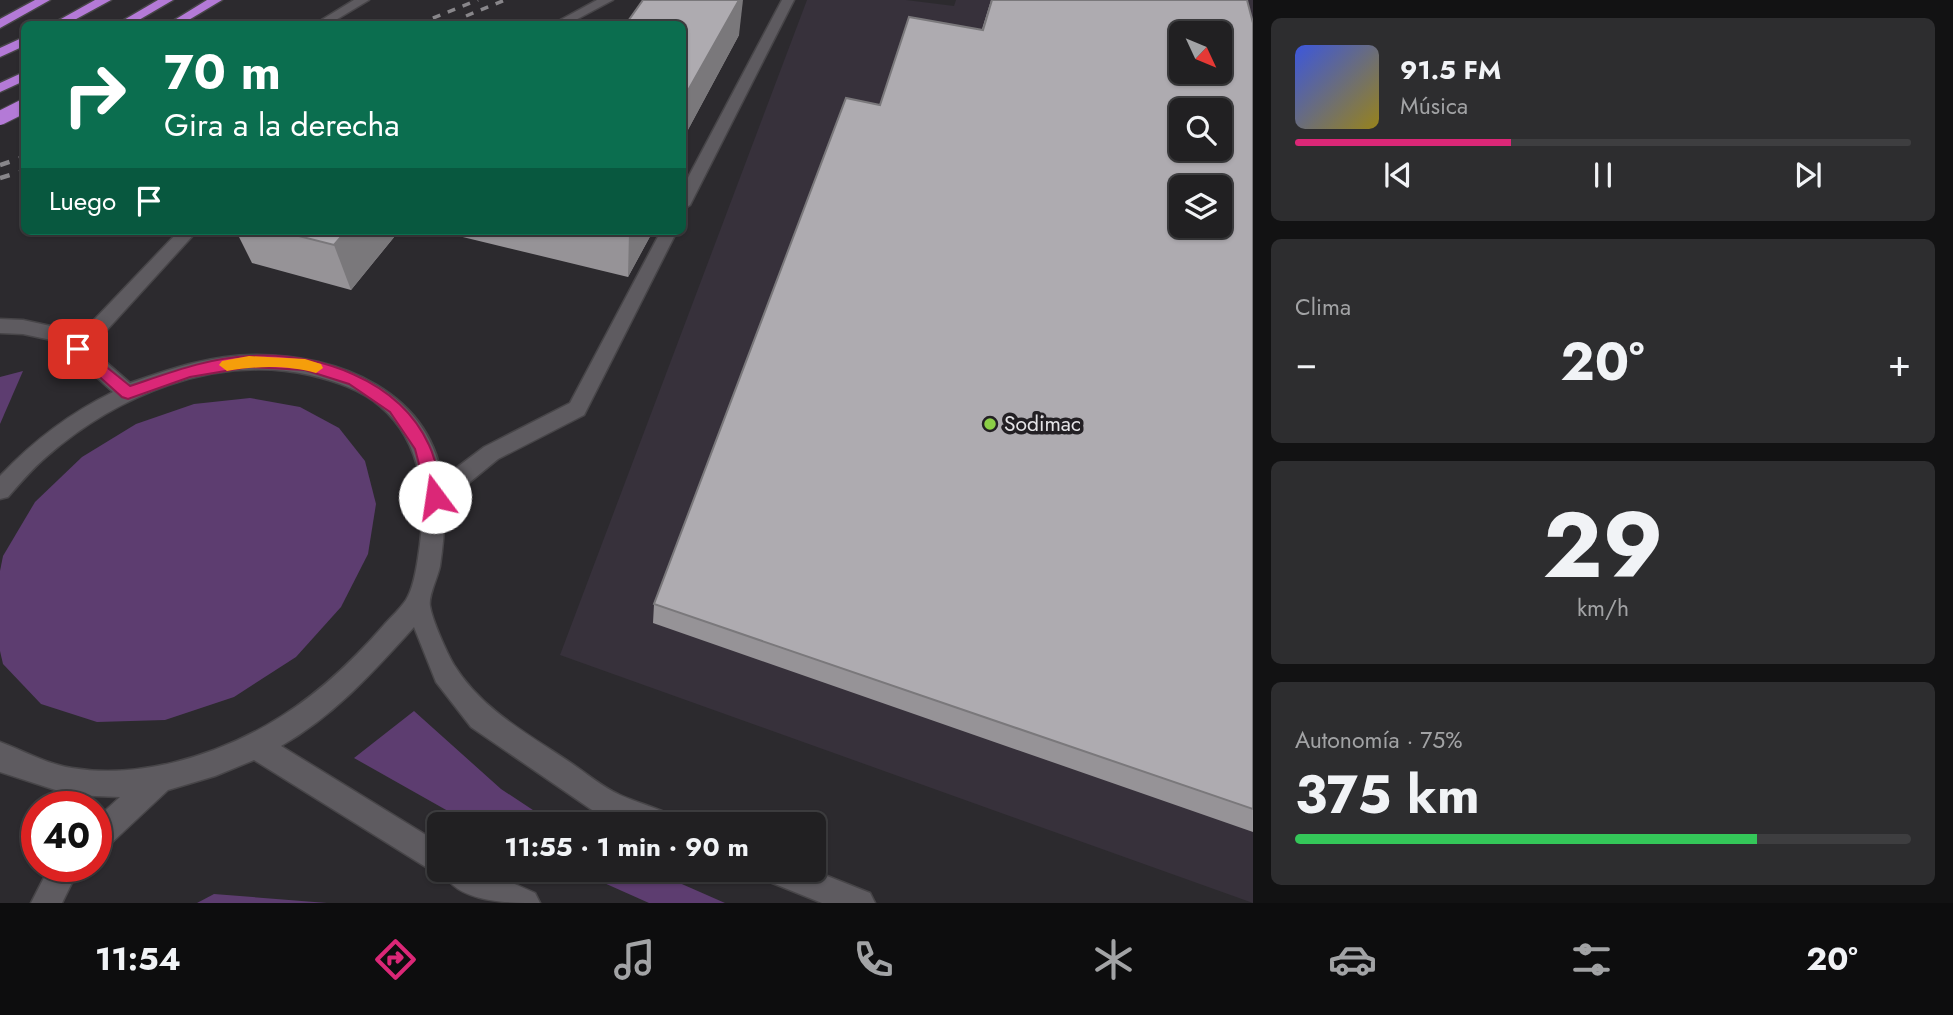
<!DOCTYPE html>
<html lang="es">
<meta charset="utf-8">
<style>
:root{--surface:#212022;--page:#2d2d2f;--text:#f1f3f6;--muted:#a2a3a5;--line:#3e3e40;--accent:#db2777}
body{margin:0;font-family:Jost,sans-serif;background:var(--page);color:var(--text);height:100vh;display:flex;flex-direction:column;font-size:26px;white-space:nowrap}
*{box-sizing:border-box;margin:0}
p{font-size:23px;color:var(--muted)}
.icon{flex:none;width:38px;height:38px;fill:none;stroke:currentColor;stroke-width:2;stroke-linecap:round;stroke-linejoin:round}
.map{position:relative;flex:1;overflow:hidden}
.details{display:flex;flex-direction:column;gap:18px;padding:18px;background:#121213;width:700px}
.details>*{flex:none}
.hud{position:absolute;left:21px;top:21px;width:665px;height:214px;border-radius:10px;box-shadow:0 2px 5px #0004,0 0 0 2px var(--line);background:#0b6e4f;color:#fff;overflow:hidden}
.needle{width:46px;rotate:134deg}
.buttons{position:absolute;left:1169px;top:21px;display:grid;gap:14px}
.buttons a{display:grid;place-items:center;width:63px;height:63px;border-radius:10px;background:var(--surface);box-shadow:0 2px 5px #0004,0 0 0 2px var(--line);font-size:35px}
.speed{position:absolute;left:21px;top:791px;display:flex;gap:14px;font-size:35px;font-weight:700;text-align:center}
.speed>*{display:grid;place-content:center;width:91px;height:91px;border-radius:50%;background:var(--surface);box-shadow:0 2px 5px #0004,0 0 0 2px var(--line);line-height:1}
.speed .limit{border:10px solid #d22;background:#fff;color:#111}
.pin{position:absolute;display:grid;place-items:center;width:60px;height:60px;color:#fff;margin:-30px;border-radius:14px;box-shadow:0 4px 10px #0006}
.me{position:absolute;width:77px;margin:-38px;rotate:346deg;stroke-linejoin:round;filter:drop-shadow(0 0 5px #0008)}
.turn{display:flex;align-items:center;gap:24px;height:147px;padding:0 28px;font-size:32px}
.turn .icon{width:91px;height:91px;stroke-width:2.5}
.turn b{display:block;font-size:49px;line-height:60px}
.then{display:flex;align-items:center;height:66px;padding:0 28px;background:#0003;gap:14px;font-size:26px}
.big{font-size:52px;font-weight:700;line-height:1.1}
.details .widget{flex:1;display:flex;flex-direction:column;justify-content:center;gap:10px;min-width:0;padding:0 24px;border-radius:10px;background:var(--page)}
.details .dial{align-items:center;gap:0}
.dial b{font-size:91px;line-height:1}
.song{display:flex;align-items:center;gap:21px}
.cover{width:84px;height:84px;border-radius:10px;background:linear-gradient(135deg,hsl(230 70% 55%),hsl(50 70% 35%))}
.played{height:7px;border-radius:4px;background:linear-gradient(90deg,var(--accent) 35%,var(--line) 35%)}
.keys{display:flex;justify-content:space-around;direction:ltr}
.heat{display:flex;justify-content:space-between;align-items:center;font-size:38px;direction:ltr}
.charge{height:10px;border-radius:5px;background:linear-gradient(90deg,#34c759 75%,var(--line) 0)}
.trip{position:absolute;left:427px;top:812px;width:399px;height:70px;border-radius:10px;background:var(--surface);box-shadow:0 2px 5px #0004,0 0 0 2px var(--line);font-weight:700;line-height:70px;text-align:center}
.tabs{display:flex;height:112px;justify-content:space-around;align-items:center;background:#0d0d0e;color:var(--muted)}
.tabs .icon{width:49px;height:49px}
.tabs .selected{color:var(--accent)}
.tabs b{font-size:32px;color:var(--text)}
main{display:flex;flex:1;min-height:0}
.map>svg:first-child{display:block}
.built{fill:#37313b;fill-rule:evenodd}
.green{fill:#5d3d70}
.lines{fill:none;stroke-linecap:round;stroke-linejoin:round}
.lane-casing{stroke:#474548;stroke-width:3}
.secondary-casing{stroke:#474548;stroke-width:3}
.highway-casing{stroke:#474548;stroke-width:3}
.lane{fill:#5e5b60;fill-rule:evenodd}
.secondary{fill:#5e5b60;fill-rule:evenodd}
.highway{fill:#b47ad7;fill-rule:evenodd}
.rail-far1{stroke:#88868a;stroke-width:3.5;stroke-dasharray:8 8;stroke-linecap:butt}
.rail{stroke:#88868a;stroke-width:4.5;stroke-dasharray:10 10;stroke-linecap:butt}
.highway-bridge-casing{stroke:#474548;stroke-width:16;stroke-linecap:butt}
.highway-bridge{stroke:#b47ad7;stroke-width:14}
.wall{fill:#969397}
.shaded-wall{fill:#7a787b}
.building{fill:#aeabb0;stroke:#7a787b;stroke-width:2;fill-rule:evenodd}
.route{fill:#db2777;stroke:#8e194d;stroke-width:2}
.slow{fill:#f59e0b}
.poi-dot{fill:#8bce46;stroke:#232024;stroke-width:2.5}
.labels{text-anchor:middle;stroke-width:7;stroke-linejoin:round;paint-order:stroke}
.poi-label{font-size:21px;fill:#e5e4e7;stroke:#232024;text-anchor:start}
</style>
<main>
<div class="map">
<svg width="1253" height="903" viewBox="0 0 1253 903">
<rect width="100%" height="100%" fill="#2c2a2e"/>
<!-- built -->
<path class="built" d="M807,0H906L954,6L956,0H1253V903L560,655ZM1181,33H1220V72H1181ZM1181,110H1220V149H1181ZM1181,187H1220V226H1181Z"/>
<!-- green -->
<g class="green">
<path d="M23,371L0,424V377Z"/>
<path d="M250,398L300,407L339,428L365,461L376,504L368,554L341,607L296,657L234,697L165,720L97,722L41,704L3,664L0,651V571L3,556L35,502L82,457L136,424L194,404Z"/>
<path d="M414,711L501,789L554,824H471L354,758Z"/>
<path d="M575,870H650L725,903H649Z"/>
<path d="M214,894L327,903H197Z"/>
</g>
<g class="lines">
<!-- lane casing -->
<g class="lane-casing">
<g id="lane">
<path d="M597,0H613L568,24H553Z"/>
<path d="M782,0H794L690,205L682,210V189Z"/>
<path d="M179,231H197L85,354H71L68,349L71,344Z"/>
<path d="M661,231H677L584,415L498,459L443,504L435,506L427,504L424,497L427,490L484,447L570,403Z"/>
</g>
</g>
<!-- secondary casing -->
<g class="secondary-casing">
<g id="secondary">
<path d="M354,0H369L329,24H315Z"/>
<path d="M0,319L23,320L69,330L130,383C170,369 211,355 254,355C338,354 433,392 443,486C446,513 444,539 440,566C438,577 428,596 430,606C432,620 447,653 454,665C482,710 528,734 571,763C586,773 602,787 620,795C636,802 653,807 669,814L673,824H624L598,814L471,727L436,682L414,627C373,672 335,715 281,746L439,843V870H483L535,893L540,903C509,903 457,903 443,872L439,873L429,869L254,760L215,776L168,790L106,848L96,852V819L120,797L71,795L0,772V742C24,751 46,764 72,768C137,779 211,757 267,725C313,699 350,664 384,625C391,617 400,609 406,600C413,589 416,571 418,558C427,503 425,444 380,406C360,389 335,381 310,375C215,354 117,395 46,457C32,469 20,483 8,497L0,499V476C33,441 70,413 113,392L56,341L23,334L0,333Z"/>
<path d="M50,866H80L62,903H31Z"/>
<path d="M761,870H812L870,893L875,903H822L765,880Z"/>
</g>
</g>
<!-- highway casing -->
<g class="highway-casing">
<g id="highway">
<path d="M35,0H50L0,28V19Z"/>
<path d="M95,0H111L67,24H52Z"/>
<path d="M158,0H173L132,24H117Z"/>
<path d="M207,0H222L182,24H168Z"/>
<path d="M24,37V46L0,57V48Z"/>
<path d="M24,72V81L0,92V83Z"/>
</g>
</g>
<!-- lane -->
<use href="#lane" class="lane"/>
<!-- secondary -->
<use href="#secondary" class="secondary"/>
<!-- highway -->
<use href="#highway" class="highway"/>
<!-- rail-far1 -->
<g class="rail-far1">
<path d="M466,16L505,0"/>
<path d="M418,24L478,0"/>
<path d="M20,158L24,157"/>
</g>
<!-- rail -->
<g class="rail">
<path d="M0,165L24,157"/>
<path d="M0,178L24,171"/>
</g>
<!-- highway-bridge casing -->
<g class="highway-bridge-casing">
<path id="highway-bridge" d="M0,118L24,106"/>
</g>
<!-- highway-bridge -->
<use href="#highway-bridge" class="highway-bridge"/>
</g>
<!-- wall -->
<g class="wall">
<path d="M991,0H1247L1253,23V832L653,623L654,604L880,105L982,29Z"/>
<path d="M682,24L739,35L683,139Z"/>
<path d="M236,231H399L351,290L252,263Z"/>
<path d="M438,231H653L628,277Z"/>
</g>
<!-- shaded-wall -->
<g class="shaded-wall">
<path d="M739,0H743L739,35L683,139L686,94Z"/>
<path d="M346,231H399L351,290L334,245Z"/>
<path d="M629,231H653L628,277L629,232Z"/>
</g>
<!-- building -->
<g class="building">
<path d="M643,0H739L686,94H682V24H626Z"/>
<path d="M992,0H1247L1253,23V809L654,604L846,98L880,105L909,17L983,30ZM1181,33H1220V72H1181ZM1181,110H1220V149H1181ZM1181,187H1220V226H1181Z"/>
<path d="M279,231H346L334,245Z"/>
</g>
<!-- route -->
<path class="route" d="M78,344L130,386C169,373 207,358 249,356C317,352 399,379 429,445C437,461 439,480 443,497L440,502H429L415,449L390,412L349,384L305,370L249,367L190,377L128,399L122,397L73,353L71,349Z"/>
<!-- slow -->
<path class="slow" d="M249,356L305,359L321,364L323,368L316,373C288,365 255,366 227,371L219,365L222,361Z"/>
<!-- markers -->
<circle class="poi-dot" cx="990" cy="424" r="7"/>
<g class="labels">
<!-- poi labels -->
<g class="poi-label">
<text x="1004" y="431">Sodimac</text>
</g>
</g>
</svg>
<div class="buttons">
<a><svg class="needle" viewBox="-14 -14 28 28"><path d="M0-13l5 13h-10z" fill="#e53935"/><path d="M0 13l5-13h-10z" fill="#a2a3a5"/></svg></a>
<a><svg class="icon" aria-label="search" viewBox="0 0 24 24"><circle cx="10" cy="10" r="6"/><path d="M15 15l6 6"/></svg></a>
<a><svg class="icon" aria-label="layers" viewBox="0 0 24 24"><path d="M12 4l9 5-9 5-9-5zM3 14l9 5 9-5"/></svg></a>
</div>
<div class="speed"><div class="limit">40</div></div>
<div class="pin" style="left:78px;top:349px;background:#d93025"><svg class="icon" aria-label="arrive" viewBox="0 0 24 24"><path d="M6 21V4h12l-3 4 3 4H6"/></svg></div>
<svg class="me" style="left:435px;top:497px" viewBox="-20 -20 40 40"><circle r="19" fill="#fff"/><path d="M0-13L10 11 0 6-10 11z" fill="#db2777"/></svg>
<div class="trip">11:55 · 1 min · 90 m</div>
<div class="hud">
<div class="turn"><svg class="icon" aria-label="right" viewBox="0 0 24 24"><path d="M7 20v-9h11M14 6l5 5-5 5"/></svg><div><b>70 m</b>Gira a la derecha</div></div>
<div class="then">Luego<svg class="icon" aria-label="arrive" viewBox="0 0 24 24"><path d="M6 21V4h12l-3 4 3 4H6"/></svg></div>
</div>
</div>
<section class="details">
<div class="widget">
<div class="song"><i class="cover"></i><div><b>91.5 FM</b><p>Música</p></div></div>
<div class="played"></div>
<div class="keys"><svg class="icon" aria-label="previous" viewBox="0 0 24 24"><path d="M18 5L8 12l10 7zM5 5v14"/></svg><svg class="icon" aria-label="pause" viewBox="0 0 24 24"><path d="M8 5v14M16 5v14"/></svg><svg class="icon" aria-label="next" viewBox="0 0 24 24"><path d="M6 5l10 7-10 7zM19 5v14"/></svg></div>
</div>
<div class="widget"><p>Clima</p>
<div class="heat"><a>−</a><b class="big">20°</b><a>+</a></div>
</div>
<div class="widget dial"><b>29</b><p>km/h</p></div>
<div class="widget"><p>Autonomía · 75%</p><b class="big">375 km</b><div class="charge"></div></div>
</section>
</main>
<nav class="tabs">
<b>11:54</b>
<svg class="icon selected" aria-label="directions" viewBox="0 0 24 24"><path d="M12 3l9 9-9 9-9-9zM9 14v-3h6M13 9l2 2-2 2"/></svg>
<svg class="icon" aria-label="music" viewBox="0 0 24 24"><path d="M9 18V5l10-2v13"/><circle cx="6" cy="18" r="3"/><circle cx="16" cy="16" r="3"/></svg>
<svg class="icon" aria-label="phone" viewBox="0 0 24 24"><path d="M5 4h4l2 5-3 2q2 4 5 5l2-3 5 2v4C11 20 4 13 5 4z"/></svg>
<svg class="icon" aria-label="climate" viewBox="0 0 24 24"><path d="M12 3v18M4 7l16 10M4 17L20 7"/></svg>
<svg class="icon" aria-label="car" viewBox="0 0 24 24"><path d="M5 17H2v-5l4-1 3-4h7l3 4 3 1v5h-3M9 17h6M6 11h13"/><circle cx="7" cy="17" r="2"/><circle cx="17" cy="17" r="2"/></svg>
<svg class="icon" aria-label="filters" viewBox="0 0 24 24"><path d="M4 7h16M4 17h16"/><circle cx="9" cy="7" r="2"/><circle cx="15" cy="17" r="2"/></svg>
<b>20°</b>
</nav>
